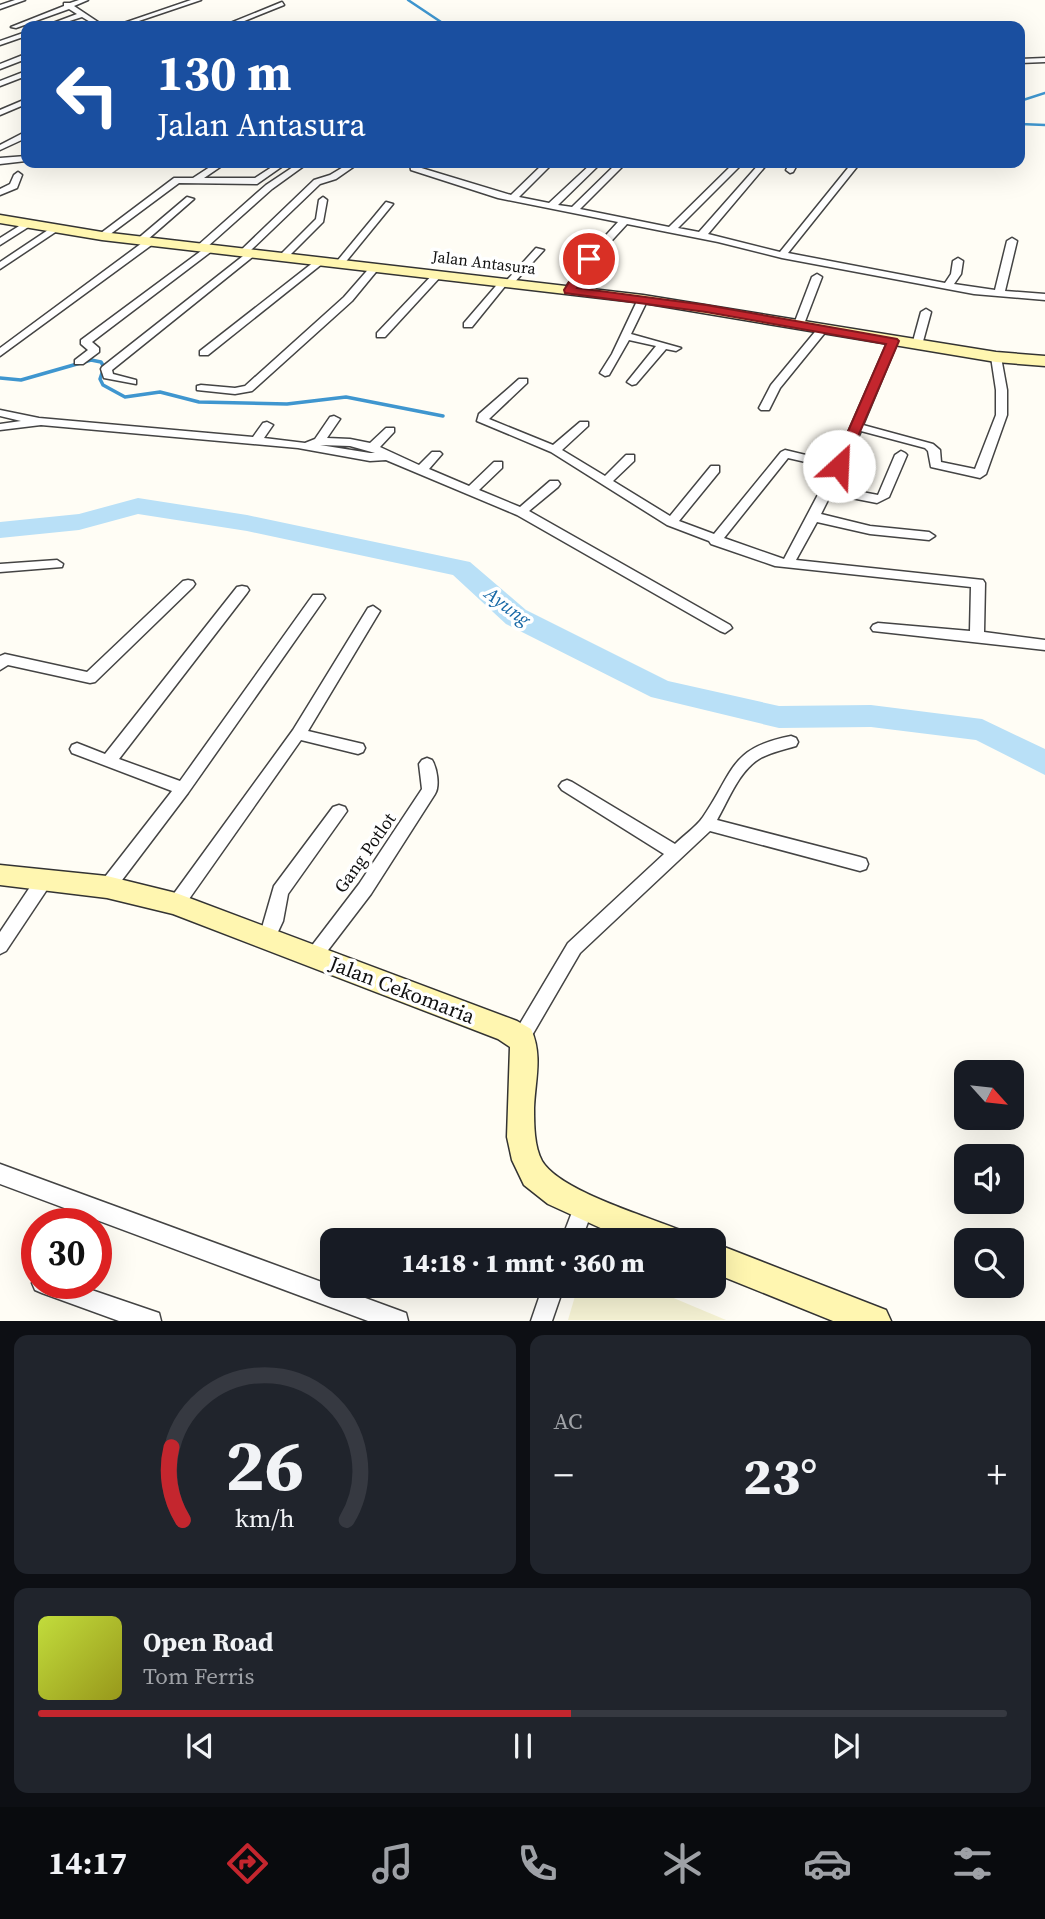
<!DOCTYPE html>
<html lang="id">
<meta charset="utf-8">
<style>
:root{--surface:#171b24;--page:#20242c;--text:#f1f3f6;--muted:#9ea1a6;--line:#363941;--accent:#c4262e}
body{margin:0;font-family:"Source Serif 4",serif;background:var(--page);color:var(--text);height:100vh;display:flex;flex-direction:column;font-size:26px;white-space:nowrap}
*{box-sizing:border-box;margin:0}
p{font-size:23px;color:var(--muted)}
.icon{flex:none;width:38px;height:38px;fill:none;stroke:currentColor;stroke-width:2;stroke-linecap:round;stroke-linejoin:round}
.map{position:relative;height:1321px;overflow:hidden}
.side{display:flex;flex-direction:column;gap:14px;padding:14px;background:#0d0f14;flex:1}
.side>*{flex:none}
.hud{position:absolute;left:21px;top:21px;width:1004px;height:147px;border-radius:14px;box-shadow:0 7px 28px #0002;background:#1a4fa0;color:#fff;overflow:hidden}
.needle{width:46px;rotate:117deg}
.controls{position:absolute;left:954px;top:1060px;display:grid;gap:14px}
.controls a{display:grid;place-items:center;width:70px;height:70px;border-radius:14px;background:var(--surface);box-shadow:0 7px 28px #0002;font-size:35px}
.speed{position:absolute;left:21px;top:1208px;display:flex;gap:14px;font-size:35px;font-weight:700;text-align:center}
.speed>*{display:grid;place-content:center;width:91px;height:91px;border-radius:50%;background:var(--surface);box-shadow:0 7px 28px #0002;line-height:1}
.speed .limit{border:10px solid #d22;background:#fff;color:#111}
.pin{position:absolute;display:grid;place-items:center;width:60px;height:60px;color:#fff;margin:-30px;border:4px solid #fff;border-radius:50%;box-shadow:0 2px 7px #0007}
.me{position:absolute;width:77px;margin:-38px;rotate:25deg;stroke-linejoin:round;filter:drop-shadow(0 0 5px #0008)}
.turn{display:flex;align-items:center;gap:24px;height:147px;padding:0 21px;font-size:32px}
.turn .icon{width:91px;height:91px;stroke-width:2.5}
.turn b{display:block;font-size:49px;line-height:60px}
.big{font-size:52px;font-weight:800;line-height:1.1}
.side .card{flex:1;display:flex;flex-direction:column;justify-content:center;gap:10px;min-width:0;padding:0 24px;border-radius:14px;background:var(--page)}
.side .dial{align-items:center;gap:0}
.dial svg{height:182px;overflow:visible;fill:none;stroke:var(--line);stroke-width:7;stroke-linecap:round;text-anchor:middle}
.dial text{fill:var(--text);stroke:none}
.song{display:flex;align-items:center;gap:21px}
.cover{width:84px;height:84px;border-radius:10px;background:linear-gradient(135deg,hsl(70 70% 55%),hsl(60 70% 35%))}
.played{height:7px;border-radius:4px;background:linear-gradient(90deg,var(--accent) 55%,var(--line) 55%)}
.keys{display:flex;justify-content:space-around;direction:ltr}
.heat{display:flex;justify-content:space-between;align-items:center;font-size:38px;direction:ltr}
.side .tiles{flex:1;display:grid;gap:14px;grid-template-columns:1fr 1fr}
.card:last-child{grid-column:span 2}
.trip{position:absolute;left:320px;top:1228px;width:406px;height:70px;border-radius:14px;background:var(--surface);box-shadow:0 7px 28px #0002;font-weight:800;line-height:70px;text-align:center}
.tab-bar{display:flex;height:112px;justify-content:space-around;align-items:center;background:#090b0e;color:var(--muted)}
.tab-bar .icon{width:49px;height:49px}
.tab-bar .selected{color:var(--accent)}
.tab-bar b{font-size:32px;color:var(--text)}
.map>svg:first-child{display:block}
.farmland{fill:#f6f3d4}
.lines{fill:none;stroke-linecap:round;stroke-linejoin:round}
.stream-far1{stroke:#3f96cf;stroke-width:2.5}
.stream{stroke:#3f96cf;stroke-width:3.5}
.river{fill:#b9e0f7;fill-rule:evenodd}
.street-casing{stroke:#444;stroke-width:3}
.secondary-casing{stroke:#333;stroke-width:3}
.street{fill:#fff;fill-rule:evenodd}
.secondary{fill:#fff6b0;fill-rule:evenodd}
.route{fill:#c4262e;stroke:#7f191e;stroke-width:2}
.labels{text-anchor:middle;stroke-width:7;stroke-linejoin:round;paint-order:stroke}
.far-street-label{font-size:16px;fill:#111;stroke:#fff}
.street-label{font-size:18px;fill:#111;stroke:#fff}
.water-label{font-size:19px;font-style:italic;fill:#1768a6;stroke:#fff}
.near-street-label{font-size:21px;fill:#111;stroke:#fff}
</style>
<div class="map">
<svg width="1045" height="1321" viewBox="0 0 1045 1321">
<rect width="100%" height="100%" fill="#fffdf5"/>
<!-- farmland -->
<path class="farmland" d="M578,1286H645L726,1320H568Z"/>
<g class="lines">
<!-- stream-far1 -->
<g class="stream-far1">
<path d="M408,0L447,26"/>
<path d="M1020,101L1045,93"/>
<path d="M1020,124L1045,125"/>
</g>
<!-- stream -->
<path class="stream" d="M0,378L21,380L91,360L101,362L104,367L100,379L103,385L125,397L160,392L199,402L287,404L346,397L443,416"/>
<!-- river -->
<path class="river" d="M138,498L247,515L470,562L526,610L668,681L779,706L871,705L982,719L1045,749V775L976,740L871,727L779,728L651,697L506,624L453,575L247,531L138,514L79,530L0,538V522L79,514Z"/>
<!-- street casing -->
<g class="street-casing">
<g id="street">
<path d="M15,0H25L0,9V5Z"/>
<path d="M79,0H88L74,6L104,26H97L82,17L54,26H45L77,14L69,9L16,28L11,27L64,6V3H70Z"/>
<path d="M191,0H201L124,26H115Z"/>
<path d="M282,2L284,5L232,26H223Z"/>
<path d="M152,23L155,26H146Z"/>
<path d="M26,32V36L0,45V41Z"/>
<path d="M23,55H26V59L0,69V64Z"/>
<path d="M1045,58V62L1020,63V59Z"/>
<path d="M26,71V76L0,86V81Z"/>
<path d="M26,99V104L0,115V110Z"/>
<path d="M23,133H26V138L0,150V145Z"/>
<path d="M26,156V161L0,164V158Z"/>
<path d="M216,163H226L204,178H255L278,163H287L257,184L179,183L105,238L97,236L174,178H193Z"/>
<path d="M299,163H308L272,189L207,247H212V251L92,342L99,348V352L83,364H75V360L88,350L81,344V340L201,251L197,250V246L266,185Z"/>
<path d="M350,163H359L336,179L320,184L251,250L255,251V255L112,370L113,374L136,380V384L104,378L101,369L102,367L243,256L238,253L240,251L314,180L330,175Z"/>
<path d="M410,163H418V167L511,195L544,163H553L519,197L549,203L592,163H601L558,205L572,207L617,163H626L580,209L669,227L734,163H743L678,228L699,232L760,163H768L708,234L780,252L852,163H860L788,253L945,283L951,274L953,261L958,258L963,261L961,274L954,284L995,290L1007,241L1012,238L1017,241L1005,291L1045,294V300L974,294L782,258L718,242L627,224L593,261L572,292L569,293L564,290L586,257L618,222L498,198L411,170Z"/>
<path d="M790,163H798L793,172L790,173L786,170Z"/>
<path d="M18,172L22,175L17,188L0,195V189L10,184L14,175Z"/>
<path d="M187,197L194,199L147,240H153V244L0,356V348L142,243L135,241Z"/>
<path d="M323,197L327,200L323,222L286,259H280V255L316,219L319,200Z"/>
<path d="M386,202L393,204L344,264H338V260Z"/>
<path d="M27,221L32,224L30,226L0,245V238Z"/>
<path d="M54,226L59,229L57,231L0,269V262Z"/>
<path d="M536,248L544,250L512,285H506L472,327H464V323L501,280H507Z"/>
<path d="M319,258L327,260L208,355H200V351Z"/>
<path d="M372,265L380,267L352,301L252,391L235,394L197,390V386L201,385L235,388L245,386L344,297Z"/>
<path d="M435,272L443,274L385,337H377V333Z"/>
<path d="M817,274L822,277L804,324L803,326H795L794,324L812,277Z"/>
<path d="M643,296L648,299L631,334L681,348L676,351L666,349L636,384L632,385L627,382L656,346L629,340L609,375L605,376L600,373L612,354L638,299Z"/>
<path d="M926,309L931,312L922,345L921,347H913L912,345L921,312Z"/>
<path d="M823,326L828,329L780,388L769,410H761L759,408L771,385L819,327Z"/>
<path d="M893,338L898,341L863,425L933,444L940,450L941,462L975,469L996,415V390L991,357L996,354L1001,357L1007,390V415L986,474L980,478L931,467L928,451L925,448L861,431L835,487L878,495L895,455L901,451L905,453L907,455L889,497L877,503L831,494L821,514L870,526L929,532L935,536L929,540L870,534L817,522L796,560L983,580L985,583L984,632L1045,640V650L873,631L871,628L873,625L878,623L970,631L971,587L775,566L711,544L709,541L667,525L551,452L477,421L479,414L519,379H527V383L489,419L553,445L580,422H588V426L562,450L605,476L626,455H634V461L613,481L670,516L711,466H719V472L679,521L714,534L781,452L785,450L835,462L888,341ZM788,458L832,468L784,559L724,538Z"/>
<path d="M0,410L39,418L253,437L263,423L267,422L273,425L264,438L305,443L315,439L330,417L334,416L340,419L327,438L350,439L370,443L386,428H394V432L380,447L419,465L432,452H440L442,454L429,469L469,486L494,462H502V468L479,490L520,507L550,481H558L560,484L558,487L529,511L730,625L732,628L725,633L720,631L517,515L386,460L370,461L298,448L41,425L0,430V424L21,421L0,416ZM320,445L350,446L375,453H370Z"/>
<path d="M57,560L63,564L62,567L0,572V564Z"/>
<path d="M188,580L193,581L195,584L193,587L95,682L90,683L8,665L0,670V656L5,654L87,672L183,581Z"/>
<path d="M242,586L247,587L249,590L247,593L119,759L180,781L313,595H323L325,598L188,793L113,892L107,894L101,892L99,887L101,882L172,791L72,753L70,749L72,745L77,743L105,754L237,587Z"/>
<path d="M373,606L380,611L308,731L363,744L365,748L363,752L358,754L301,740L182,909L176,911L170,909L168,904L170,899L293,730L368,608Z"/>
<path d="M791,736L796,738L798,742L796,746C783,750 771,752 759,759C739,771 728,801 717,820L860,857L866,859L868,864L866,869L860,871L710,831L580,953L527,1044L521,1047L515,1044L512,1038L515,1032L568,943L664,854L562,790L559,786L562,782L567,780L572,782L675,844C684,835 696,827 703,817C734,772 729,748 791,736Z"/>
<path d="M427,758L432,760C437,768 440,786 435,794L371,894L319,962L313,965L307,962L304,957L307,952L359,884L422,789L419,764L422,760Z"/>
<path d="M339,805L345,807L347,811L288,894L283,921L276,936L270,938L264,936L261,931L274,886L333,807Z"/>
<path d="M44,873L50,875L52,880L50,885L6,951L0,954V932L38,875Z"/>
<path d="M0,1164L398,1310L406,1313L408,1321H368L0,1184Z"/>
<path d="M584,1196L591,1199L594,1206L581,1241H561L577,1199Z"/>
<path d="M37,1275V1283H71L159,1313L161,1321H119L42,1293L35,1290L32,1283Z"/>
<path d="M543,1286H564L552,1321H531Z"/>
</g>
</g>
<!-- secondary casing -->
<g class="secondary-casing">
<g id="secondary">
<path d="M0,215L102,232L643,295L996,352L1045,356V366L996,362L643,303L102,240L0,223Z"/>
<path d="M0,865L107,876L176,893L517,1021L531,1029C543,1056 535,1080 534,1108C534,1124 534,1147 542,1161C560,1191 646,1216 680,1230L684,1241H629L548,1204L524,1185L512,1160L507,1137L510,1047L498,1039L173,914L107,898L0,885Z"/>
<path d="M714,1243L886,1310L891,1321H833L714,1273Z"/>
</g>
</g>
<!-- street -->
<use href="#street" class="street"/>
<!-- secondary -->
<use href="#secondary" class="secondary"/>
</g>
<!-- route -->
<path class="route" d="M589,256L594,259L577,288L706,305L897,339L899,341L844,469H835L833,466L886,344L706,312L565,293L564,290L585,257Z"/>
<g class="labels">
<!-- far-street labels -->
<g class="far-street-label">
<text transform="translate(484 262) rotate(7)" y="6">Jalan Antasura</text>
</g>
<!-- street labels -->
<g class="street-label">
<text transform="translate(365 853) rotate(-55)" y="6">Gang Potlot</text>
</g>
<!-- water labels -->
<g class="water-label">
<text transform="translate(508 606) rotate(37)" y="7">Ayung</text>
</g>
<!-- near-street labels -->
<g class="near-street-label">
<text transform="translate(402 990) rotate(21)" y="7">Jalan Cekomaria</text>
</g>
</g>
</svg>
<div class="controls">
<a><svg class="needle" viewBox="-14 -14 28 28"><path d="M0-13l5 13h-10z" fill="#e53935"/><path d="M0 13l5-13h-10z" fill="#9ea1a6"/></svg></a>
<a><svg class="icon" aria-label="sound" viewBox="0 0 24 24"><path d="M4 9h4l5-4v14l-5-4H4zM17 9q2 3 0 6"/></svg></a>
<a><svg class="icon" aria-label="search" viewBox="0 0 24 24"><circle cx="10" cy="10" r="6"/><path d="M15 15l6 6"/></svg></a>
</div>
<div class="speed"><div class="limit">30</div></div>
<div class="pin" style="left:589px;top:259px;background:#d93025"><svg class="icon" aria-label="arrive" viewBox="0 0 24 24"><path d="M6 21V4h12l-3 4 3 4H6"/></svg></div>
<svg class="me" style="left:839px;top:466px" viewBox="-20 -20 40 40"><circle r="19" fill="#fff"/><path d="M0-13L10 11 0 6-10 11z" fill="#c4262e"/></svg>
<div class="trip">14:18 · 1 mnt · 360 m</div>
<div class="hud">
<div class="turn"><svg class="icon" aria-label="left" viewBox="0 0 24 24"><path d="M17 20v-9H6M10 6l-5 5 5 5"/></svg><div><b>130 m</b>Jalan Antasura</div></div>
</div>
</div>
<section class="side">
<div class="tiles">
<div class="card dial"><svg viewBox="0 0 100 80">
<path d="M14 69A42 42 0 1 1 86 69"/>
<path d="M14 69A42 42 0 0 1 9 37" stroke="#c4262e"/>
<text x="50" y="56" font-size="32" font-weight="700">26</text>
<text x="50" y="72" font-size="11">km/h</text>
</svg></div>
<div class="card"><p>AC</p>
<div class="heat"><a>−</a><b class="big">23°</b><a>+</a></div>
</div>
<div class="card">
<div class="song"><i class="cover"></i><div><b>Open Road</b><p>Tom Ferris</p></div></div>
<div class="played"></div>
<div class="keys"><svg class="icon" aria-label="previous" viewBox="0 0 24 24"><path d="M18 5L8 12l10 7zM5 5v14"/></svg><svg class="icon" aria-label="pause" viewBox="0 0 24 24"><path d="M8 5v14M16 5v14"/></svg><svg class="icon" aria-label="next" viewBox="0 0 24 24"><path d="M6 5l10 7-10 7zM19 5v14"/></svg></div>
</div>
</div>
</section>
<nav class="tab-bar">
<b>14:17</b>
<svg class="icon selected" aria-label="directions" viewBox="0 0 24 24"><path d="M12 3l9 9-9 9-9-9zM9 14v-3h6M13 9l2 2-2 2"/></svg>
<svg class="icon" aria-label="music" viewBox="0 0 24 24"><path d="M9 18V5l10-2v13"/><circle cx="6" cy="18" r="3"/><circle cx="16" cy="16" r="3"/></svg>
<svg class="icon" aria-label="phone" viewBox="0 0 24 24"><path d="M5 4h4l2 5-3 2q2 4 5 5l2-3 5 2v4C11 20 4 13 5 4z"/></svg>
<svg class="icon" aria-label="climate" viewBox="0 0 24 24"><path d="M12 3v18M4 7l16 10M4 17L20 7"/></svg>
<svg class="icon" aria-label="car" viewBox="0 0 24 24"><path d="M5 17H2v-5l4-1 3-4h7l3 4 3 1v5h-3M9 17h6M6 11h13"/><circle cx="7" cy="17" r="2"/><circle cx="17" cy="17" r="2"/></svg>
<svg class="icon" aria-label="filters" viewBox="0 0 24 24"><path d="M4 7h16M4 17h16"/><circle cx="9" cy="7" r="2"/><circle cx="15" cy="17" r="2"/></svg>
</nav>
